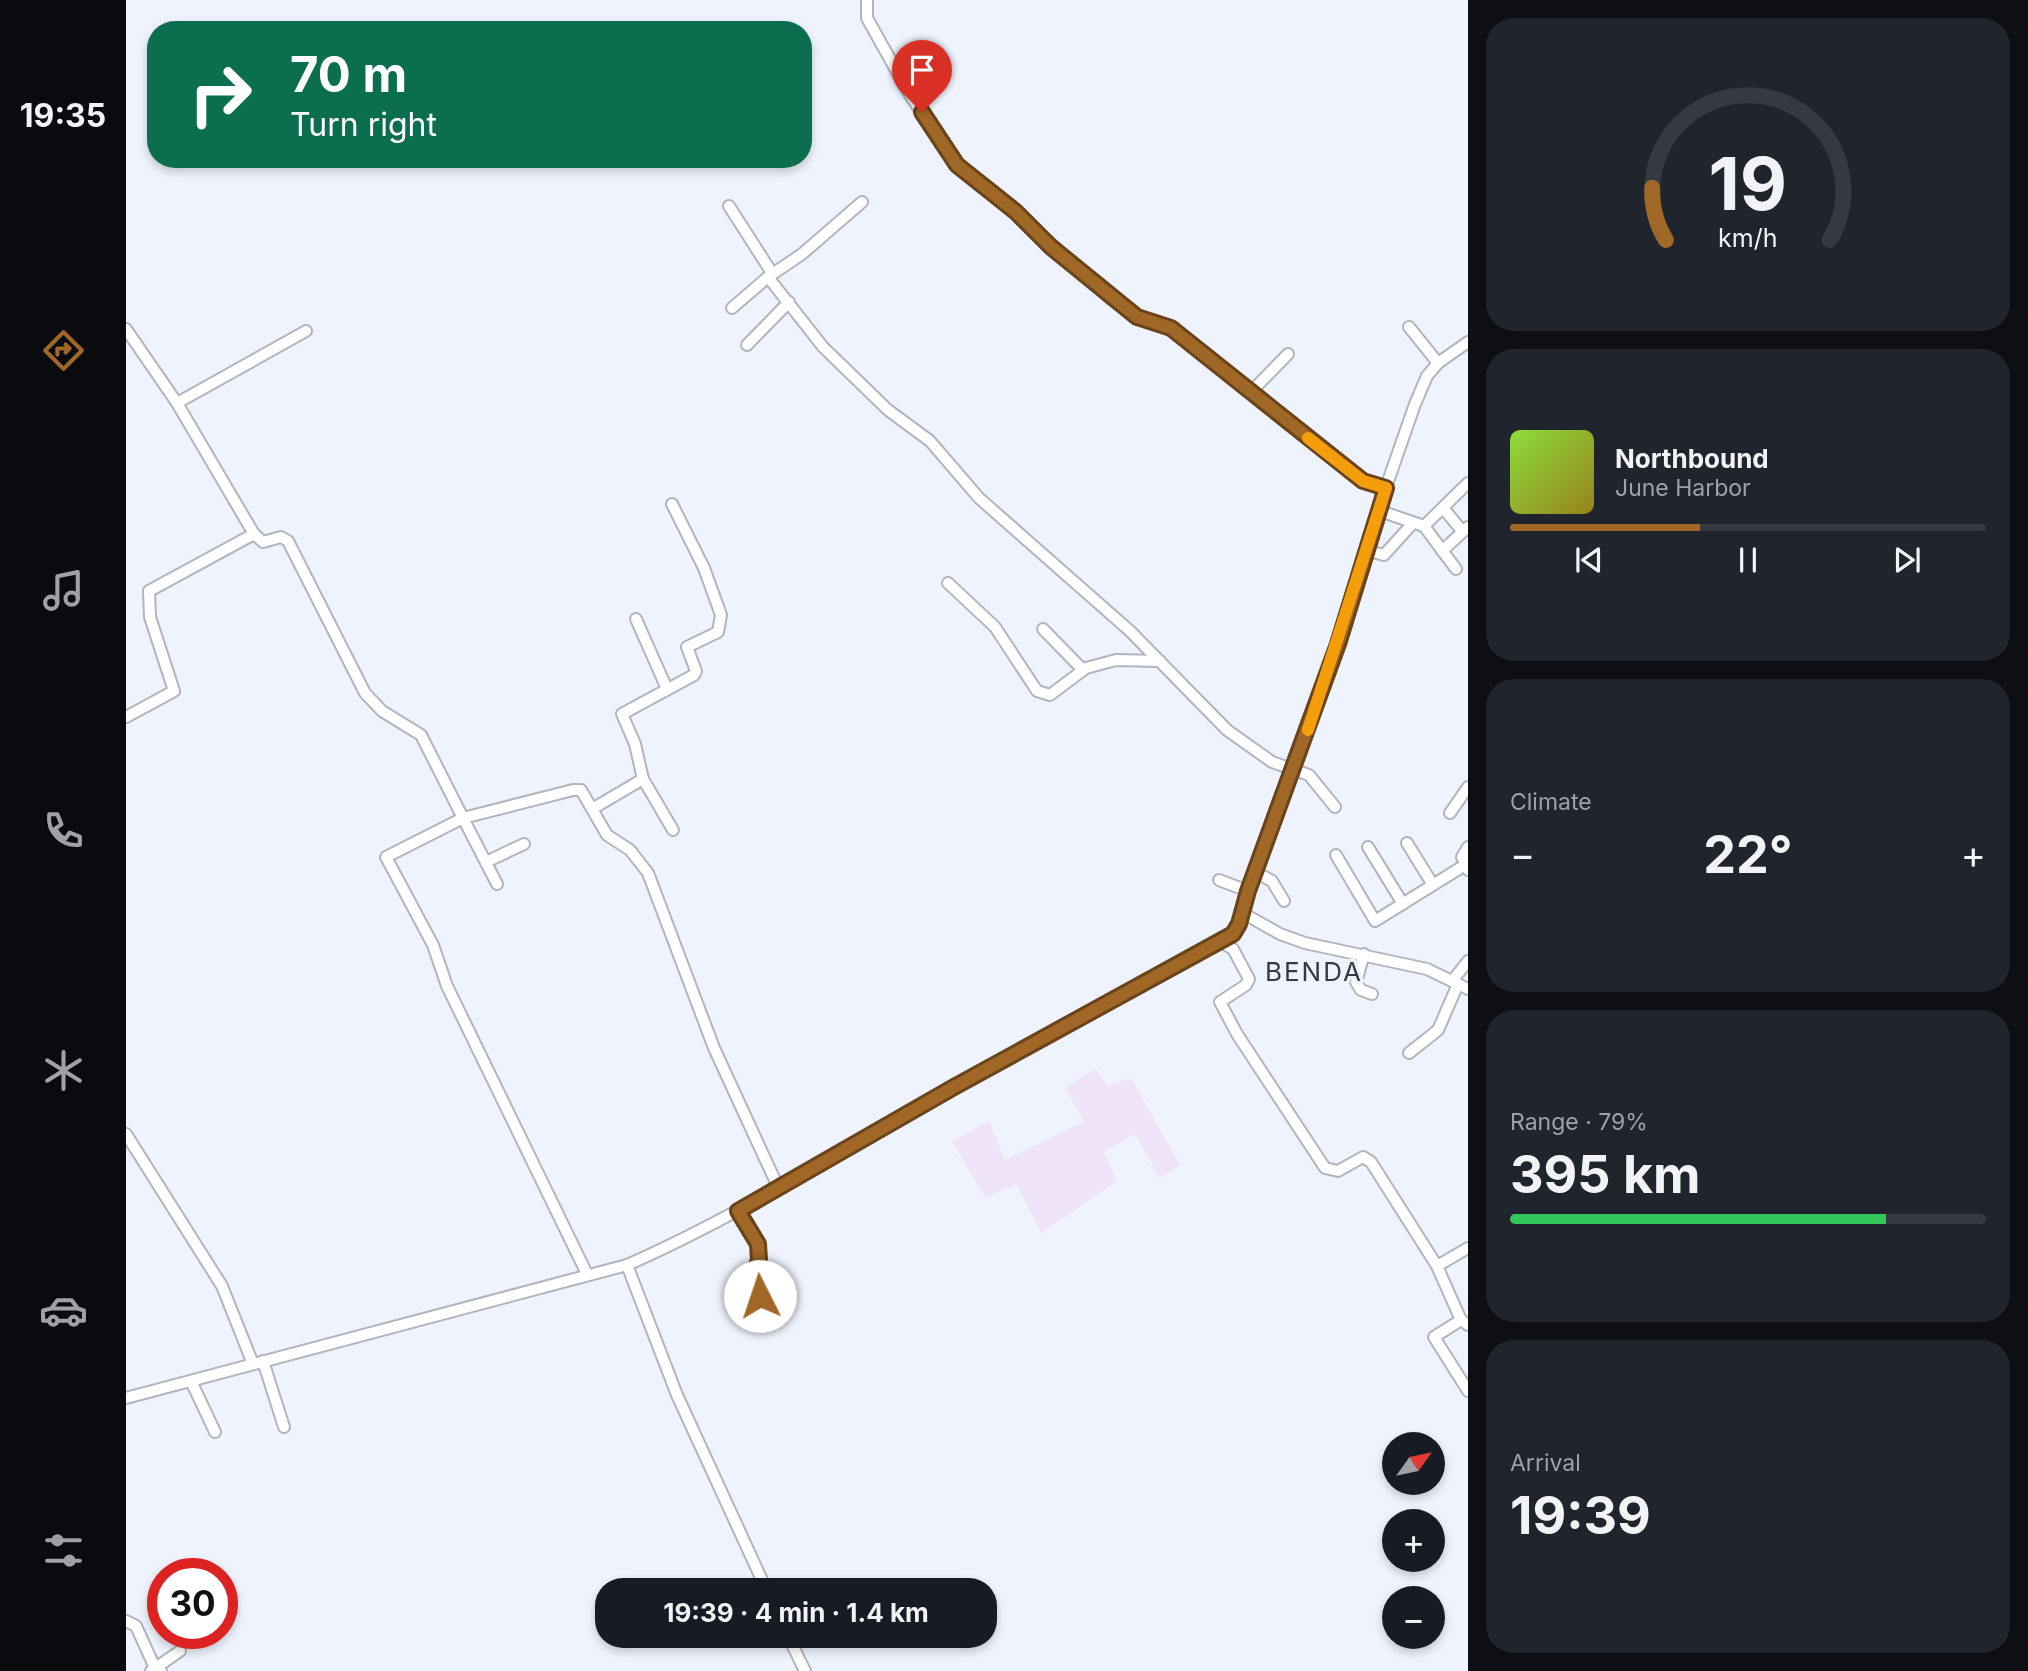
<!DOCTYPE html>
<meta charset="utf-8">
<style>
:root{--surface:#171b24;--page:#20242c;--text:#f1f3f6;--muted:#9ea1a6;--line:#363941;--accent:#a16727}
body{margin:0;font-family:Inter,sans-serif;background:var(--page);color:var(--text);height:100vh;display:flex;flex-direction:column;font-size:26px;white-space:nowrap}
*{box-sizing:border-box;margin:0}
p{font-size:23px;color:var(--muted)}
.icon{flex:none;width:38px;height:38px;fill:none;stroke:currentColor;stroke-width:2;stroke-linecap:round;stroke-linejoin:round}
.map{position:relative;flex:1;overflow:hidden}
.drawer{display:flex;flex-direction:column;gap:18px;padding:18px;background:#0d0f14;width:560px}
.drawer>*{flex:none}
.top-card{position:absolute;left:21px;top:21px;width:665px;height:147px;border-radius:28px;box-shadow:0 4px 10px #0003;background:#0b6e4f;color:#fff;overflow:hidden}
.needle{width:46px;rotate:57deg}
.controls{position:absolute;left:1256px;top:1432px;display:grid;gap:14px}
.controls a{display:grid;place-items:center;width:63px;height:63px;border-radius:50%;background:var(--surface);box-shadow:0 4px 10px #0003;font-size:35px}
.speed{position:absolute;left:21px;top:1558px;display:flex;gap:14px;font-size:35px;font-weight:700;text-align:center}
.speed>*{display:grid;place-content:center;width:91px;height:91px;border-radius:50%;background:var(--surface);box-shadow:0 4px 10px #0003;line-height:1}
.speed .limit{border:10px solid #d22;background:#fff;color:#111}
.pin{position:absolute;display:grid;place-items:center;width:60px;height:60px;color:#fff;margin:-72px -30px;border-radius:50% 50% 50% 0;rotate:-45deg;box-shadow:0 0 7px #0007}
.pin .icon{rotate:45deg}
.me{position:absolute;width:77px;margin:-38px;rotate:356deg;stroke-linejoin:round;filter:drop-shadow(0 0 5px #0008)}
.turn{display:flex;align-items:center;gap:24px;height:147px;padding:0 28px;font-size:32px}
.turn .icon{width:91px;height:91px;stroke-width:2.5}
.turn b{display:block;font-size:49px;line-height:60px}
.big{font-size:52px;font-weight:700;line-height:1.1}
.drawer .tile{flex:1;display:flex;flex-direction:column;justify-content:center;gap:10px;min-width:0;padding:0 24px;border-radius:28px;background:var(--page)}
.drawer .dial{align-items:center;gap:0}
.dial svg{height:182px;overflow:visible;fill:none;stroke:var(--line);stroke-width:7;stroke-linecap:round;text-anchor:middle}
.dial text{fill:var(--text);stroke:none}
.song{display:flex;align-items:center;gap:21px}
.cover{width:84px;height:84px;border-radius:10px;background:linear-gradient(135deg,hsl(90 70% 55%),hsl(50 70% 35%))}
.played{height:7px;border-radius:4px;background:linear-gradient(90deg,var(--accent) 40%,var(--line) 40%)}
.keys{display:flex;justify-content:space-around;direction:ltr}
.heat{display:flex;justify-content:space-between;align-items:center;font-size:38px;direction:ltr}
.charge{height:10px;border-radius:5px;background:linear-gradient(90deg,#34c759 79%,var(--line) 0)}
.trip{position:absolute;left:469px;top:1578px;width:402px;height:70px;border-radius:28px;background:var(--surface);box-shadow:0 4px 10px #0003;font-weight:700;line-height:70px;text-align:center}
main{display:flex;flex:1;min-height:0}
.dock{display:flex;flex-direction:column;width:126px;justify-content:space-around;align-items:center;background:#090b0e;color:var(--muted)}
.dock .icon{width:49px;height:49px}
.dock .active{color:var(--accent)}
.dock b{font-size:32px;color:var(--text)}
.map>svg:first-child{display:block}
.industrial{fill:#efe3f7}
.lines{fill:none;stroke-linecap:round;stroke-linejoin:round}
.minor-casing{stroke:#b0b5be;stroke-width:14}
.minor{stroke:#fff;stroke-width:10}
.route-casing{stroke:#694319;stroke-width:18}
.route{stroke:#a16727;stroke-width:12}
.slow{stroke:#f59e0b;stroke-width:12}
.labels{text-anchor:middle;stroke-width:7;stroke-linejoin:round;paint-order:stroke}
.quarter-label{font-size:26px;letter-spacing:2px;fill:#363941;stroke:#eef3fd}
</style>
<main>
<nav class="dock">
<b>19:35</b>
<svg class="icon active" aria-label="directions" viewBox="0 0 24 24"><path d="M12 3l9 9-9 9-9-9zM9 14v-3h6M13 9l2 2-2 2"/></svg>
<svg class="icon" aria-label="music" viewBox="0 0 24 24"><path d="M9 18V5l10-2v13"/><circle cx="6" cy="18" r="3"/><circle cx="16" cy="16" r="3"/></svg>
<svg class="icon" aria-label="phone" viewBox="0 0 24 24"><path d="M5 4h4l2 5-3 2q2 4 5 5l2-3 5 2v4C11 20 4 13 5 4z"/></svg>
<svg class="icon" aria-label="climate" viewBox="0 0 24 24"><path d="M12 3v18M4 7l16 10M4 17L20 7"/></svg>
<svg class="icon" aria-label="car" viewBox="0 0 24 24"><path d="M5 17H2v-5l4-1 3-4h7l3 4 3 1v5h-3M9 17h6M6 11h13"/><circle cx="7" cy="17" r="2"/><circle cx="17" cy="17" r="2"/></svg>
<svg class="icon" aria-label="filters" viewBox="0 0 24 24"><path d="M4 7h16M4 17h16"/><circle cx="9" cy="7" r="2"/><circle cx="15" cy="17" r="2"/></svg>
</nav>
<div class="map">
<svg width="1342" height="1671" viewBox="0 0 1342 1671">
<rect width="100%" height="100%" fill="#eef3fd"/>
<!-- industrial -->
<path class="industrial" d="M970,1069L982,1086L1005,1078L1054,1165L1034,1178L1009,1134L978,1152L991,1181L915,1233L890,1184L859,1198L826,1141L863,1121L879,1160L958,1122L939,1088Z"/>
<g class="lines">
<!-- minor casing -->
<g class="minor-casing">
<g id="minor">
<path d="M741,0V18L784,95L831,165L890,212L985,299L1011,317L1045,328L1237,481L1260,488"/>
<path d="M736,202L676,254L642,277L697,347L762,410L804,441L853,498L1004,631L1101,730L1146,762L1183,775L1209,807"/>
<path d="M603,206L646,273"/>
<path d="M606,308L642,277"/>
<path d="M1283,327L1312,363"/>
<path d="M0,329L51,403L128,534L137,542L155,537L162,541L239,693L256,711L295,735L337,818L260,857L307,945L321,986L461,1274"/>
<path d="M621,345L663,302"/>
<path d="M1126,391L1162,354"/>
<path d="M51,403L180,331"/>
<path d="M546,504L578,568L595,615L592,632L561,647L570,671L568,675L496,714L509,744L517,779L466,809L481,835L504,850L522,873L588,1048L653,1189"/>
<path d="M1318,509L1336,531"/>
<path d="M1254,511L1298,526L1330,569"/>
<path d="M1298,526L1342,483"/>
<path d="M1239,550L1258,555L1287,523"/>
<path d="M1316,551L1342,527"/>
<path d="M822,583L869,627L911,691L924,695L960,668L990,660L1034,661"/>
<path d="M510,619L541,689"/>
<path d="M917,629L957,670"/>
<path d="M0,717L48,691L24,617L23,591L128,534"/>
<path d="M517,779L547,830"/>
<path d="M1324,813L1342,787"/>
<path d="M1281,843L1307,885"/>
<path d="M1242,847L1277,904"/>
<path d="M1342,847L1336,857L1342,870"/>
<path d="M1210,855L1249,921L1339,865"/>
<path d="M360,862L398,844"/>
<path d="M1129,872L1146,881L1158,901"/>
<path d="M1093,880L1122,891"/>
<path d="M371,884L337,818L447,790H455L466,809"/>
<path d="M1115,912L1212,644L1243,536L1289,404L1301,376L1312,363L1342,342"/>
<path d="M1095,942L1107,949L1123,979L1120,985L1094,1002L1111,1034L1199,1168L1212,1171L1237,1157L1245,1162L1311,1266L1335,1320"/>
<path d="M1238,954L1230,982L1235,990L1246,994"/>
<path d="M1326,981L1342,961"/>
<path d="M1283,1053L1312,1030L1332,984"/>
<path d="M0,1134L96,1286L127,1364"/>
<path d="M612,1211L632,1244L633,1260L628,1273L634,1296"/>
<path d="M501,1265L551,1395L641,1591"/>
<path d="M1311,1266L1342,1248"/>
<path d="M1342,1325L1335,1320L1308,1337L1342,1391"/>
<path d="M137,1361L158,1427"/>
<path d="M65,1381L89,1432"/>
<path d="M0,1398L501,1265C615,1215 720,1147 828,1087C917,1037 1006,990 1095,942L1107,934L1115,912L1154,934L1179,943L1301,969L1342,989"/>
<path d="M0,1621L10,1626L29,1668L35,1671"/>
<path d="M662,1636L679,1671"/>
<path d="M25,1671L54,1651"/>
</g>
</g>
<!-- minor -->
<use href="#minor" class="minor"/>
</g>
<g class="lines">
<!-- route casing -->
<g class="route-casing">
<path id="route" d="M634,1296L628,1273L633,1260L632,1244L612,1211L828,1087L1107,934L1113,924L1122,891L1212,644L1260,488L1237,481L1045,328L1011,317L925,247L890,212L831,165L796,112"/>
</g>
<!-- route -->
<use href="#route" class="route"/>
<!-- slow -->
<path class="slow" d="M1182,730L1260,488L1237,481L1182,438"/>
</g>
<g class="labels">
<!-- quarter labels -->
<g class="quarter-label">
<text x="1188" y="981">BENDA</text>
</g>
</g>
</svg>
<div class="controls">
<a><svg class="needle" viewBox="-14 -14 28 28"><path d="M0-13l5 13h-10z" fill="#e53935"/><path d="M0 13l5-13h-10z" fill="#9ea1a6"/></svg></a>
<a>+</a>
<a>−</a>
</div>
<div class="speed"><div class="limit">30</div></div>
<div class="pin" style="left:796px;top:112px;background:#d93025"><svg class="icon" aria-label="arrive" viewBox="0 0 24 24"><path d="M6 21V4h12l-3 4 3 4H6"/></svg></div>
<svg class="me" style="left:634px;top:1296px" viewBox="-20 -20 40 40"><circle r="19" fill="#fff"/><path d="M0-13L10 11 0 6-10 11z" fill="#a16727"/></svg>
<div class="trip">19:39 · 4 min · 1.4 km</div>
<div class="top-card">
<div class="turn"><svg class="icon" aria-label="right" viewBox="0 0 24 24"><path d="M7 20v-9h11M14 6l5 5-5 5"/></svg><div><b>70 m</b>Turn right</div></div>
</div>
</div>
<section class="drawer">
<div class="tile dial"><svg viewBox="0 0 100 80">
<path d="M14 69A42 42 0 1 1 86 69"/>
<path d="M14 69A42 42 0 0 1 8 46" stroke="#a16727"/>
<text x="50" y="56" font-size="32" font-weight="700">19</text>
<text x="50" y="72" font-size="11">km/h</text>
</svg></div>
<div class="tile">
<div class="song"><i class="cover"></i><div><b>Northbound</b><p>June Harbor</p></div></div>
<div class="played"></div>
<div class="keys"><svg class="icon" aria-label="previous" viewBox="0 0 24 24"><path d="M18 5L8 12l10 7zM5 5v14"/></svg><svg class="icon" aria-label="pause" viewBox="0 0 24 24"><path d="M8 5v14M16 5v14"/></svg><svg class="icon" aria-label="next" viewBox="0 0 24 24"><path d="M6 5l10 7-10 7zM19 5v14"/></svg></div>
</div>
<div class="tile"><p>Climate</p>
<div class="heat"><a>−</a><b class="big">22°</b><a>+</a></div>
</div>
<div class="tile"><p>Range · 79%</p><b class="big">395 km</b><div class="charge"></div></div>
<div class="tile"><p>Arrival</p><b class="big">19:39</b></div>
</section>
</main>
